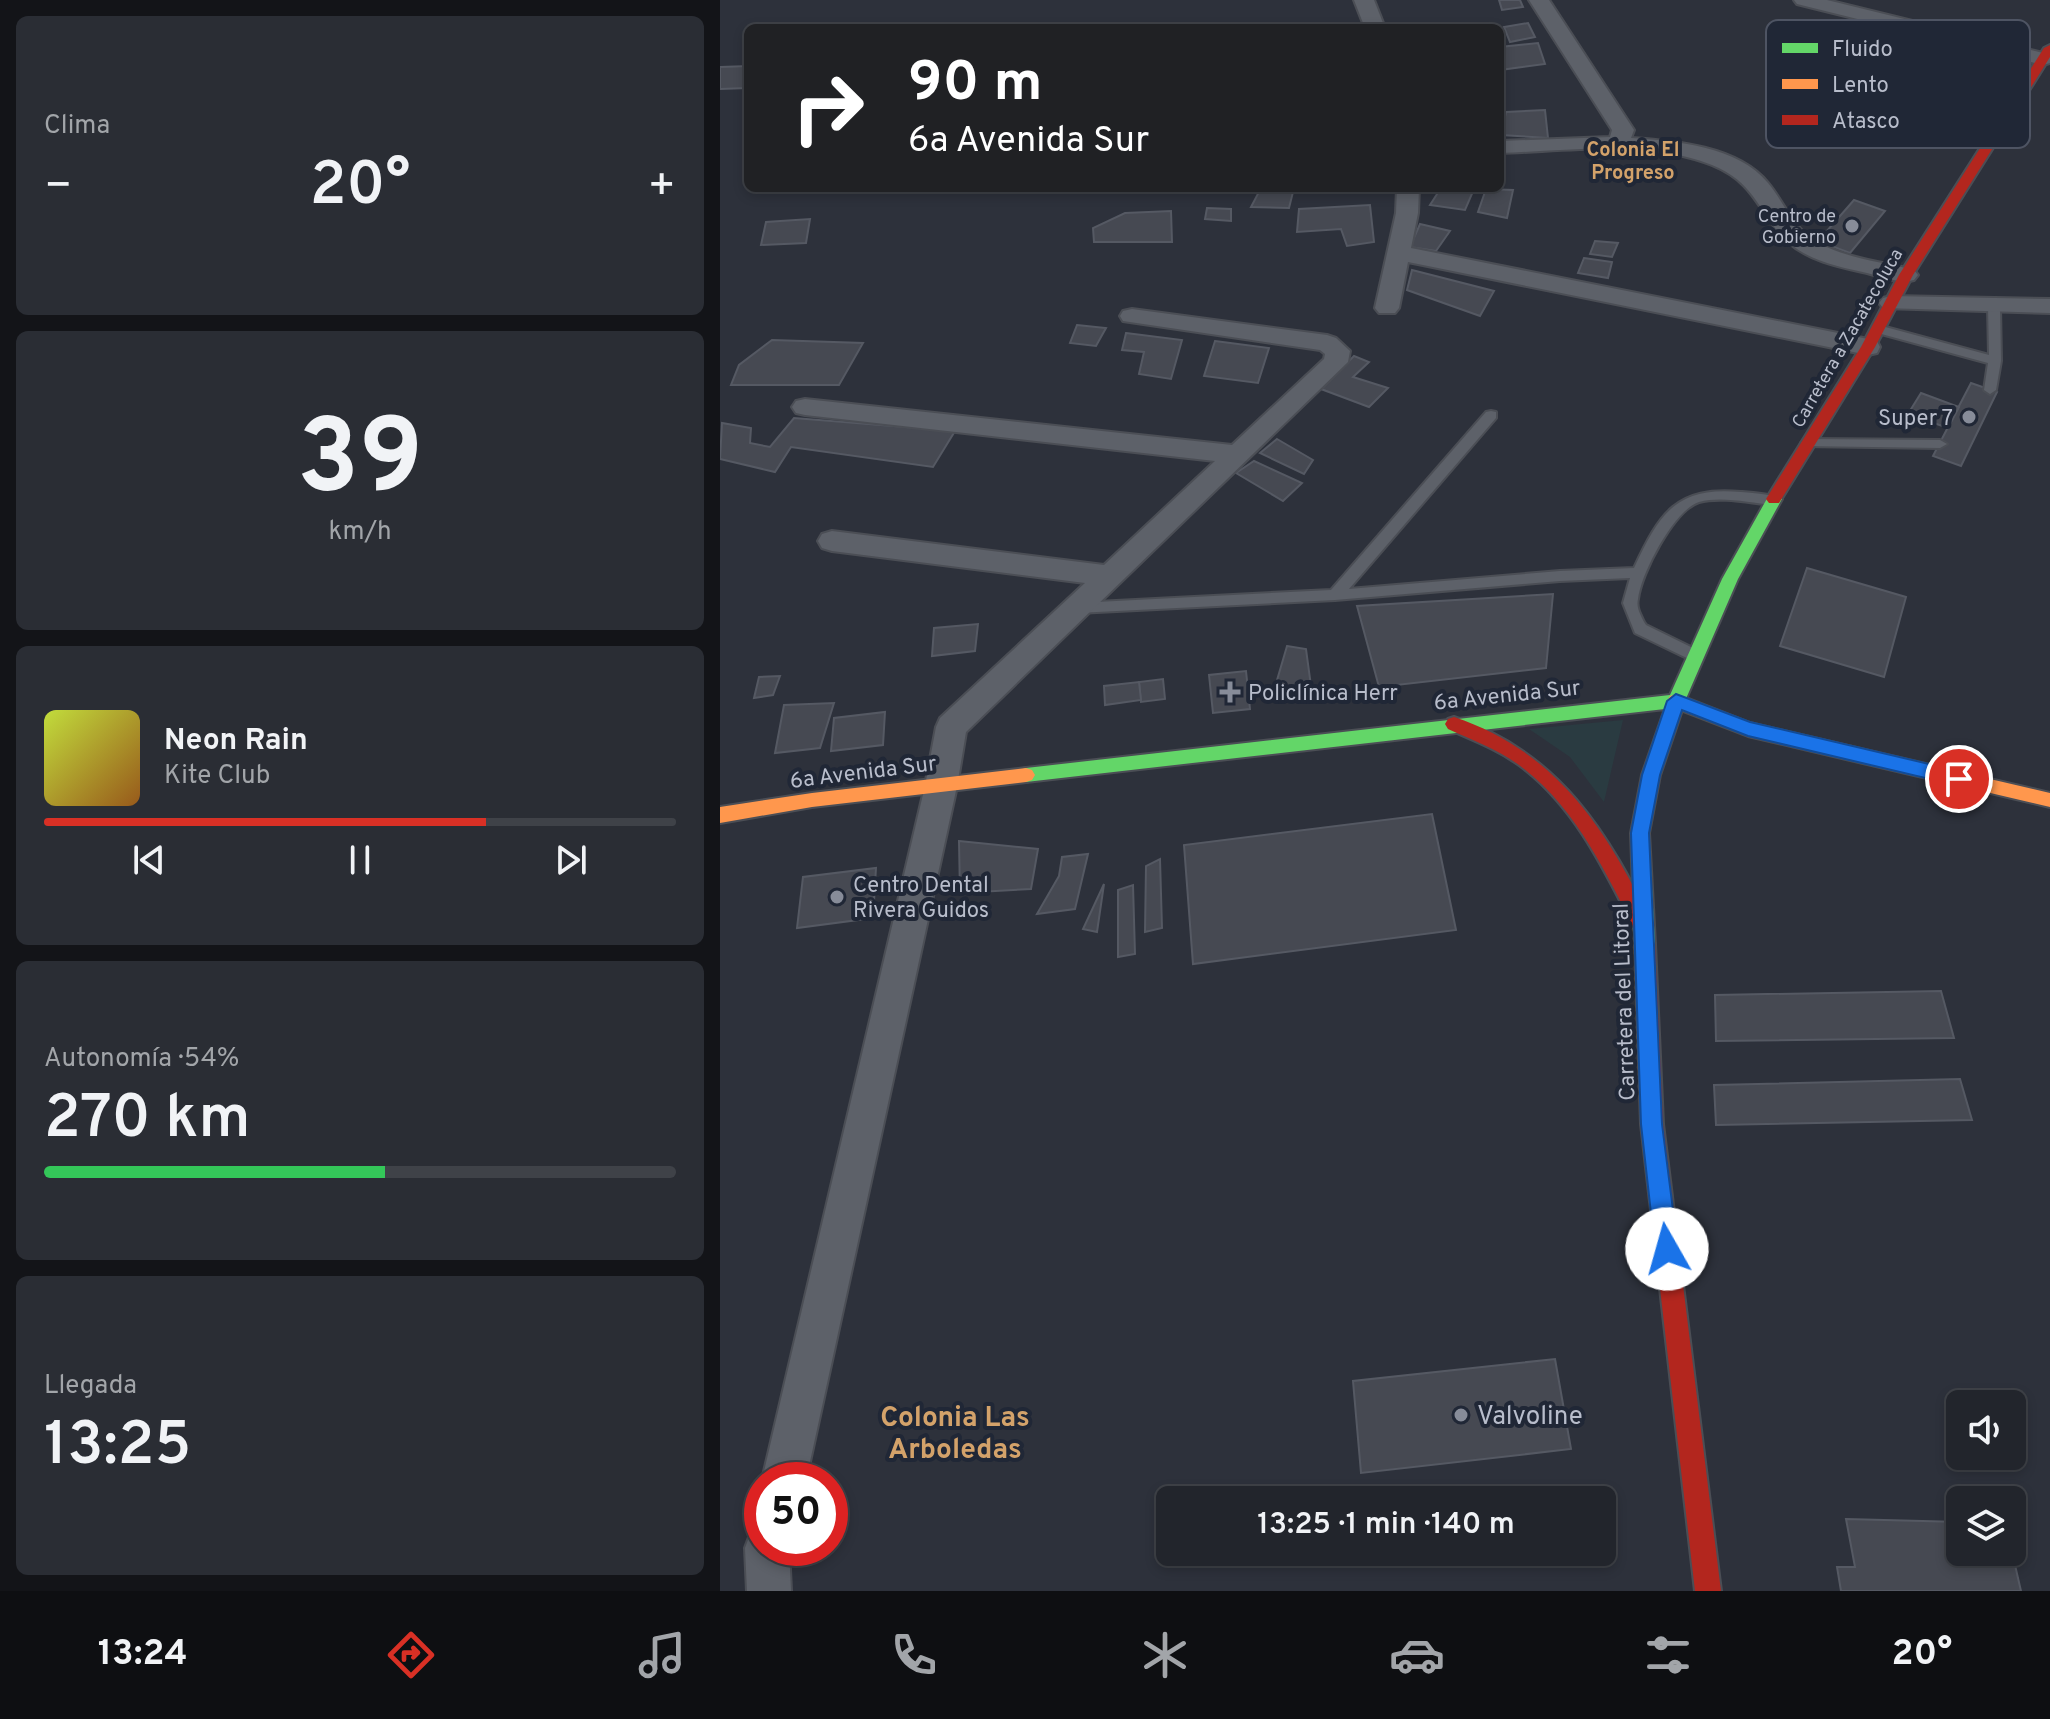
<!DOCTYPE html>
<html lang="es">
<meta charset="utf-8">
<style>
:root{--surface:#22252c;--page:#2a2d34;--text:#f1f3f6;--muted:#a2a5a9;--line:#3f4248;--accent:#d93025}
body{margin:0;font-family:Overpass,sans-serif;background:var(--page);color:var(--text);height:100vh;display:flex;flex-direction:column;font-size:30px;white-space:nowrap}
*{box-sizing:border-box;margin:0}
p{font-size:26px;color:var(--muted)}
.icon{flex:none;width:44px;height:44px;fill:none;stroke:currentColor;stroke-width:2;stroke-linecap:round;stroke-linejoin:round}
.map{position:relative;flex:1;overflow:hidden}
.panel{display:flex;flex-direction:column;gap:16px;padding:16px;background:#131418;width:720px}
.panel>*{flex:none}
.top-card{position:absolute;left:24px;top:24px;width:760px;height:168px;border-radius:12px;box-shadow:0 4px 12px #0003,0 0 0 2px var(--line);background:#202124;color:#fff;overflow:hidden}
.controls{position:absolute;left:1226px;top:1390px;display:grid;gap:16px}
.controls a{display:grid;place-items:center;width:80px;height:80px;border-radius:12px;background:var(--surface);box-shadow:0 4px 12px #0003,0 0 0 2px var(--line);font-size:40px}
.speed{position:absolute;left:24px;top:1462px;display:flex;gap:16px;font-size:40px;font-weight:700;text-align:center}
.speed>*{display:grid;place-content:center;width:104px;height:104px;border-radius:50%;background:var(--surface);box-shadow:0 4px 12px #0003,0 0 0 2px var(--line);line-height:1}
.speed .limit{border:12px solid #d22;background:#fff;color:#111}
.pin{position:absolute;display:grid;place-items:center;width:68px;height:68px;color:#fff;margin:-34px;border:4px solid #fff;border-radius:50%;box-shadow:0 2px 8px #0007}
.me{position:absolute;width:88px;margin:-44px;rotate:353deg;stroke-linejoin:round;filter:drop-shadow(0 0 6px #0008)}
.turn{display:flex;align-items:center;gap:28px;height:168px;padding:0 32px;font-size:36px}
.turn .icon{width:104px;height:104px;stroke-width:2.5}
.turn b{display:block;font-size:56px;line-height:68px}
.big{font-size:60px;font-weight:600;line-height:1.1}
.panel .card{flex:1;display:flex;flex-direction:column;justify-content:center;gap:12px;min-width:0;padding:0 28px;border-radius:12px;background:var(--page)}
.panel .dial{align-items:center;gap:0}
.dial b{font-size:104px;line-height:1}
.song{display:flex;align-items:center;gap:24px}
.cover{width:96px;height:96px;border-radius:12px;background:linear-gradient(135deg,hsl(70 70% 55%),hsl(30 70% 35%))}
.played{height:8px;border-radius:4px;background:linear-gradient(90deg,var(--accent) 70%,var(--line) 70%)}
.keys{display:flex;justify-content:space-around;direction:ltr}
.heat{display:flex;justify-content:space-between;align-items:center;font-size:44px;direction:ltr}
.charge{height:12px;border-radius:6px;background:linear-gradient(90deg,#34c759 54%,var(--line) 0)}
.trip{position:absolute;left:436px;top:1486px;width:460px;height:80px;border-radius:12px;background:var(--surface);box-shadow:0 4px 12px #0003,0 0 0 2px var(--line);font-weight:600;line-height:80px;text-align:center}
.menu{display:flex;height:128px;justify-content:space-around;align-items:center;background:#0e0f12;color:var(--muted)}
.menu .icon{width:56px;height:56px}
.menu .current{color:var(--accent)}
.menu b{font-size:36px;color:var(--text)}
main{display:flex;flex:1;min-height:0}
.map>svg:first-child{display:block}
.green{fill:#2a3b41}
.building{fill:#464952;stroke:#555963;stroke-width:2}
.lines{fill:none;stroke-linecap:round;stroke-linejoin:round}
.lane-casing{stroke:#4b4e55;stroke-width:4}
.street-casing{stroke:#4b4e55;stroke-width:4}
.fast-casing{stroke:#4b4e55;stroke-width:4}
.slow-casing{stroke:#4b4e55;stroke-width:4}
.jam-casing{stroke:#4b4e55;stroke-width:4}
.lane{fill:#5d6169;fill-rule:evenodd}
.street{fill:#5d6169;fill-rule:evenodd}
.fast{fill:#63d668;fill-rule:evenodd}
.slow{fill:#ff974d;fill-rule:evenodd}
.jam{fill:#b3261e;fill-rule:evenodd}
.route{fill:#1a73e8;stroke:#114b97;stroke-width:2}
.poi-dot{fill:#878c99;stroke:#202736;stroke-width:3}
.labels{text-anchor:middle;stroke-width:8;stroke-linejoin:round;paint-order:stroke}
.far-poi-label{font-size:18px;fill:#b8bdcb;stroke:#202736;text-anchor:end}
.far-street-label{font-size:18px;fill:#b8bdcb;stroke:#202736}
.far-neighbourhood-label{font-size:20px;font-weight:bold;fill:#d3a26a;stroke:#202736}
.poi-label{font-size:22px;fill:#b8bdcb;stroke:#202736;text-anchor:start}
.street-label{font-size:22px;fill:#b8bdcb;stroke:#202736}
.near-poi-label{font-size:26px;fill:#b8bdcb;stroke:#202736;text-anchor:start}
.near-neighbourhood-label{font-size:28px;font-weight:bold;fill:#d3a26a;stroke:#202736}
.key{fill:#202736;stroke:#4e5463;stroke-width:2}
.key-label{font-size:22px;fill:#b8bdcb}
</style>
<main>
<section class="panel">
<div class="card"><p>Clima</p>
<div class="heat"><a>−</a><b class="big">20°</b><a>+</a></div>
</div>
<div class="card dial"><b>39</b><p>km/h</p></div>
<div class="card">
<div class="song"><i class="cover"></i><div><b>Neon Rain</b><p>Kite Club</p></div></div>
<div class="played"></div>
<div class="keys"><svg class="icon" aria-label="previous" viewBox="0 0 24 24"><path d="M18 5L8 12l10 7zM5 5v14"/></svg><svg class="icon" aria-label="pause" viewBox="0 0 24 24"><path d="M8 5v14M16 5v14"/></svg><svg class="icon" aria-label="next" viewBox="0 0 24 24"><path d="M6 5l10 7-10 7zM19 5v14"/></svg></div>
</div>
<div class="card"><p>Autonomía · 54%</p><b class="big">270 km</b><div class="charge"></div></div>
<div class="card"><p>Llegada</p><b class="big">13:25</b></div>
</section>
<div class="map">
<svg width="1330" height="1591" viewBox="0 0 1330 1591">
<rect width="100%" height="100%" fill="#2d313b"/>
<!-- green -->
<path class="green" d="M903,720L884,802L850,757L809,729Z"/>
<!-- building -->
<g class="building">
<path d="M779,0H800L803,7L782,10Z"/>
<path d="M808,23L815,37L790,42L784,27Z"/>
<path d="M818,43L825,64L780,70V47Z"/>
<path d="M28,66L27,88L0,89V67Z"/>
<path d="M825,110L828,138L781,135L786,112Z"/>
<path d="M541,188H574L569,208L531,207Z"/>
<path d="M721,188H744L754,189L745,210L710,205Z"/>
<path d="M766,189L793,190L787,218L758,212Z"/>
<path d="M1134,200L1165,211L1130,253L1098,241Z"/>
<path d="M650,205L654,242L627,246L621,229L577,232L579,209Z"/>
<path d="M487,208L511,209V221L485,219Z"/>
<path d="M451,211L452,242H374L373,228L405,213Z"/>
<path d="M90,219L86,243L41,245L46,222Z"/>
<path d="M700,224L730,231L716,251L690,247Z"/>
<path d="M875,241L898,243L892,257L870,254Z"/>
<path d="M864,258L892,262L888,278L858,273Z"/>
<path d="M692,270L774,291L760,316L687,290Z"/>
<path d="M357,325L386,328L376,346L350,343Z"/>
<path d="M406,333L462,340L451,379L419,374L424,352L402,350Z"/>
<path d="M52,340L143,343L119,385H11L19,365Z"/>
<path d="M495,341L549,348L538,383L484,376Z"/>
<path d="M634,356L649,362L633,377L668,388L649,407L601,389Z"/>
<path d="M1251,383L1277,392L1241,466L1213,456Z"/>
<path d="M1201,393L1239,407L1228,428L1188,414Z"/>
<path d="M74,418L235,431L213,467L71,447L55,472L0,459L2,423L31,428L30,443L50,447Z"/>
<path d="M557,439L593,460L584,474L540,453Z"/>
<path d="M534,461L582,483L563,501L516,473Z"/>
<path d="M1087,568L1186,597L1164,677L1060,646Z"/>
<path d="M833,594L826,668L659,687L637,606Z"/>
<path d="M258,624L255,651L212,656L214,628Z"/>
<path d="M567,646L586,649L591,686L555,687Z"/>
<path d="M526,671L530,709L493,713L489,675Z"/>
<path d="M60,676L53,695L34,698L39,677Z"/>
<path d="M443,679L445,699L421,702L419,682Z"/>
<path d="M419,682L421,700L385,705L384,686Z"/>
<path d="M114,703L100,748L55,753L64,705Z"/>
<path d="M165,712L163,745L111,751L114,718Z"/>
<path d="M712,814L736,930L473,964L464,845Z"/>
<path d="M239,841L318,849L311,889L240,893Z"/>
<path d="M368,854L355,909L317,914L339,876L342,857Z"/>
<path d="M440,859L442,928L425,932L426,866Z"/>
<path d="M156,868L153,918L77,928L83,877Z"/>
<path d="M384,884L377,932L363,929Z"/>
<path d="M413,885L415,954L398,957V890Z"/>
<path d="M1221,991L1234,1038L996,1041L995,995Z"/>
<path d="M1240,1079L1252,1120L996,1125L994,1085Z"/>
<path d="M835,1359L851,1449L641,1473L633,1381Z"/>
<path d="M1126,1519L1240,1522V1552H1292L1301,1591H1121L1117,1567H1135Z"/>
</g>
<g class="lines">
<!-- lane casing -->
<g class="lane-casing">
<g id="lane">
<path d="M1274,302L1280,306L1281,361L1276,390L1270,394L1264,390L1268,363L1154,332L1152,329L1158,325L1269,355L1268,306Z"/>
<path d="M771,411L776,412V418L629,589L840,571L914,568C940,513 956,486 1021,492C1033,493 1046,494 1058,497V503L1053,505C1030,503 1002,496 979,502C954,510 921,573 918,599C916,607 920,614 924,622L926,625L981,652L983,656L981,660H971L915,633L903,603L910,578L840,581L615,600L357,613L350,608L357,603L611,590L766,412Z"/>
<path d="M1088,439L1220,440L1227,444L1220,448L1083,446L1081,443Z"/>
</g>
</g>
<!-- street casing -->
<g class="street-casing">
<g id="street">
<path d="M634,0H654L665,28H645Z"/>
<path d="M809,0H829L914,130L911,138C955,141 1018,146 1048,183C1063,201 1071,223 1089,237C1119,258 1159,261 1194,270L1198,275L1194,280C1179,284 1162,277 1147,273C1120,267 1089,261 1068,242C1037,213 1038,184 992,165C927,139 848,151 780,153V141L890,137L892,130Z"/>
<path d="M1074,0H1107L1323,53L1330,55V63L1323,65L1077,4Z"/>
<path d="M677,188H699L698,213L691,248L1148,339L1157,341L1160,347L1157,353L1148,355L688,262L679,308L675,313H659L655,308L676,213Z"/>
<path d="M1171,296L1330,299V313L1163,308L1159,303L1163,298Z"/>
<path d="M412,309L607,335L616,338L630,351L628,362L246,732L237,786L86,1480H42L205,786L216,727L220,718L365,583L112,551L102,548L98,541L102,534L112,531L384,565L495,461L85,415L76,413L72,407L76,401L85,399L512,445L604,359L605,354L600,350L403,321L400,316L403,311Z"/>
<path d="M42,1528V1548H69L71,1591H27L25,1548L31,1532Z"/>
</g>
</g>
<!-- fast casing -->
<g class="fast-casing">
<path id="fast" d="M1054,494L1062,499L1018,579L965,701L940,775L929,833L935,944L932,950L925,953L918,950L915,944L911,833L922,775L945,709L306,782L300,780L297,775L300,770L306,768L950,695L1002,579L1049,495Z"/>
</g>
<!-- slow casing -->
<g class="slow-casing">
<g id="slow">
<path d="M956,694L1030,723L1330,793V807L1028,736L950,706L947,701L950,696Z"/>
<path d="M306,768L312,770L315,775L312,780L306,782L92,807L0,823V807L92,793Z"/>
</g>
</g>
<!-- jam casing -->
<g class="jam-casing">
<g id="jam">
<path d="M1330,45V57L1193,275L1155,347L1059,503H1049L1046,499L1141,347L1179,275L1324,48Z"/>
<path d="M734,717C839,752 889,833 934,928L926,936L932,938L935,944L943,1124L1001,1591H975L921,1124L915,944L918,938L923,936L917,934C886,873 856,807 799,765C777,749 752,740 728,729L725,724L728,719Z"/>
</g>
</g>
<!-- lane -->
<use href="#lane" class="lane"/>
<!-- street -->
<use href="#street" class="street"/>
<!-- fast -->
<use href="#fast" class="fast"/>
<!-- slow -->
<use href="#slow" class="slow"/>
<!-- jam -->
<use href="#jam" class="jam"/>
</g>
<!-- route -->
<path class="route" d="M956,694L1030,722L1239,771L1248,779L1239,786L1028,736L962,710L940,775L929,833L942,1124L958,1249L955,1257L947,1260L939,1257L935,1249L921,1124L911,833L922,775L947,701Z"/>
<!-- markers -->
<g class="poi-dot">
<circle cx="1132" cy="226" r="8"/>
<circle cx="1249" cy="417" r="8"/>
<path d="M506 680h8v8h8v8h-8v8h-8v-8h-8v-8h8z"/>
<circle cx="117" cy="897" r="8"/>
<circle cx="741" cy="1415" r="8"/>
</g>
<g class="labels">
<!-- far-poi labels -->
<g class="far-poi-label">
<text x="1116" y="222">Centro de<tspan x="1116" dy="21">Gobierno</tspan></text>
</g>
<!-- far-street labels -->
<g class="far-street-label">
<text transform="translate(1127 338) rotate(-60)" y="6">Carretera a Zacatecoluca</text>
</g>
<!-- far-neighbourhood labels -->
<g class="far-neighbourhood-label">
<text x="913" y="156">Colonia El<tspan x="913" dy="23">Progreso</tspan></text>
</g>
<!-- poi labels -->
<g class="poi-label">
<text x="1233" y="425" text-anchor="end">Super 7</text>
<text x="528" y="700">Policlínica Herr</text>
<text x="133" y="892">Centro Dental<tspan x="133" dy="25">Rivera Guidos</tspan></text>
</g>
<!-- street labels -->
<g class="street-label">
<text transform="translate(787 694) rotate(-6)" y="8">6a Avenida Sur</text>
<text transform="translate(143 771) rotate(-7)" y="8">6a Avenida Sur</text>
<text transform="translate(903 1002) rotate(-92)" y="8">Carretera del Litoral</text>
</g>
<!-- near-poi labels -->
<g class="near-poi-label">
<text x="757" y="1424">Valvoline</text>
</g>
<!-- near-neighbourhood labels -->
<g class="near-neighbourhood-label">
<text x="235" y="1426">Colonia Las<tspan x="235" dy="32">Arboledas</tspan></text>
</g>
</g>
<!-- legend -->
<rect x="1046" y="20" width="264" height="128" rx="12" class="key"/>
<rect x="1062" y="43" width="36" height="10" fill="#63d668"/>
<rect x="1062" y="79" width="36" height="10" fill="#ff974d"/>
<rect x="1062" y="115" width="36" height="10" fill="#b3261e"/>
<g class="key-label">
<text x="1112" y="56">Fluido</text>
<text x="1112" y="92">Lento</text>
<text x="1112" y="128">Atasco</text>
</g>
</svg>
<div class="controls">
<a><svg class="icon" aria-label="sound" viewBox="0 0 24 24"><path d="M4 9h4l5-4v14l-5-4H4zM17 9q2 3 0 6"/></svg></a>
<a><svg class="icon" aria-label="layers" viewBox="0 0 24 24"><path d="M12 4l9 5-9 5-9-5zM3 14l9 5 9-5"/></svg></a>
</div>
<div class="speed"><div class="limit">50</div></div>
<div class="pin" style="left:1239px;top:779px;background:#d93025"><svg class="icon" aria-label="arrive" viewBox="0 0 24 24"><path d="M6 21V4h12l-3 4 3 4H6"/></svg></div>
<svg class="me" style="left:947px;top:1249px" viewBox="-20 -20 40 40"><circle r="19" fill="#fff"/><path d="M0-13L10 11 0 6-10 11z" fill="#1a73e8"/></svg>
<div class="trip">13:25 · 1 min · 140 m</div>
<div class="top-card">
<div class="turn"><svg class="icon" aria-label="right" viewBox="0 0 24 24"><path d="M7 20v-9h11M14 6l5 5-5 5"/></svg><div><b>90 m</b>6a Avenida Sur</div></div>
</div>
</div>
</main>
<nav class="menu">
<b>13:24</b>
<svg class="icon current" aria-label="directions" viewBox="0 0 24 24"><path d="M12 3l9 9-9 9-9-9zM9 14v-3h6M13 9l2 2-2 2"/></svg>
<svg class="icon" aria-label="music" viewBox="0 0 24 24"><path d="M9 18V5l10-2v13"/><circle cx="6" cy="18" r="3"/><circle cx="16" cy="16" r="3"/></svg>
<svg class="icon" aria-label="phone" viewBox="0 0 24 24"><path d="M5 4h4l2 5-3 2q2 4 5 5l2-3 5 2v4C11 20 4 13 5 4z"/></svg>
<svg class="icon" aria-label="climate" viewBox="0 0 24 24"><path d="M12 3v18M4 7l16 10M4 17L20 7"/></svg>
<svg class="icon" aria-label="car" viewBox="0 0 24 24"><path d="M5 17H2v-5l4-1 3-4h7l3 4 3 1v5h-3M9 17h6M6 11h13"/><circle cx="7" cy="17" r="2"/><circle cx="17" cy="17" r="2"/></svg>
<svg class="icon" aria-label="filters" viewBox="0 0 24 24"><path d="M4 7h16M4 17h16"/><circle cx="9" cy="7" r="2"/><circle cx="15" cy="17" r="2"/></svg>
<b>20°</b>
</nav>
